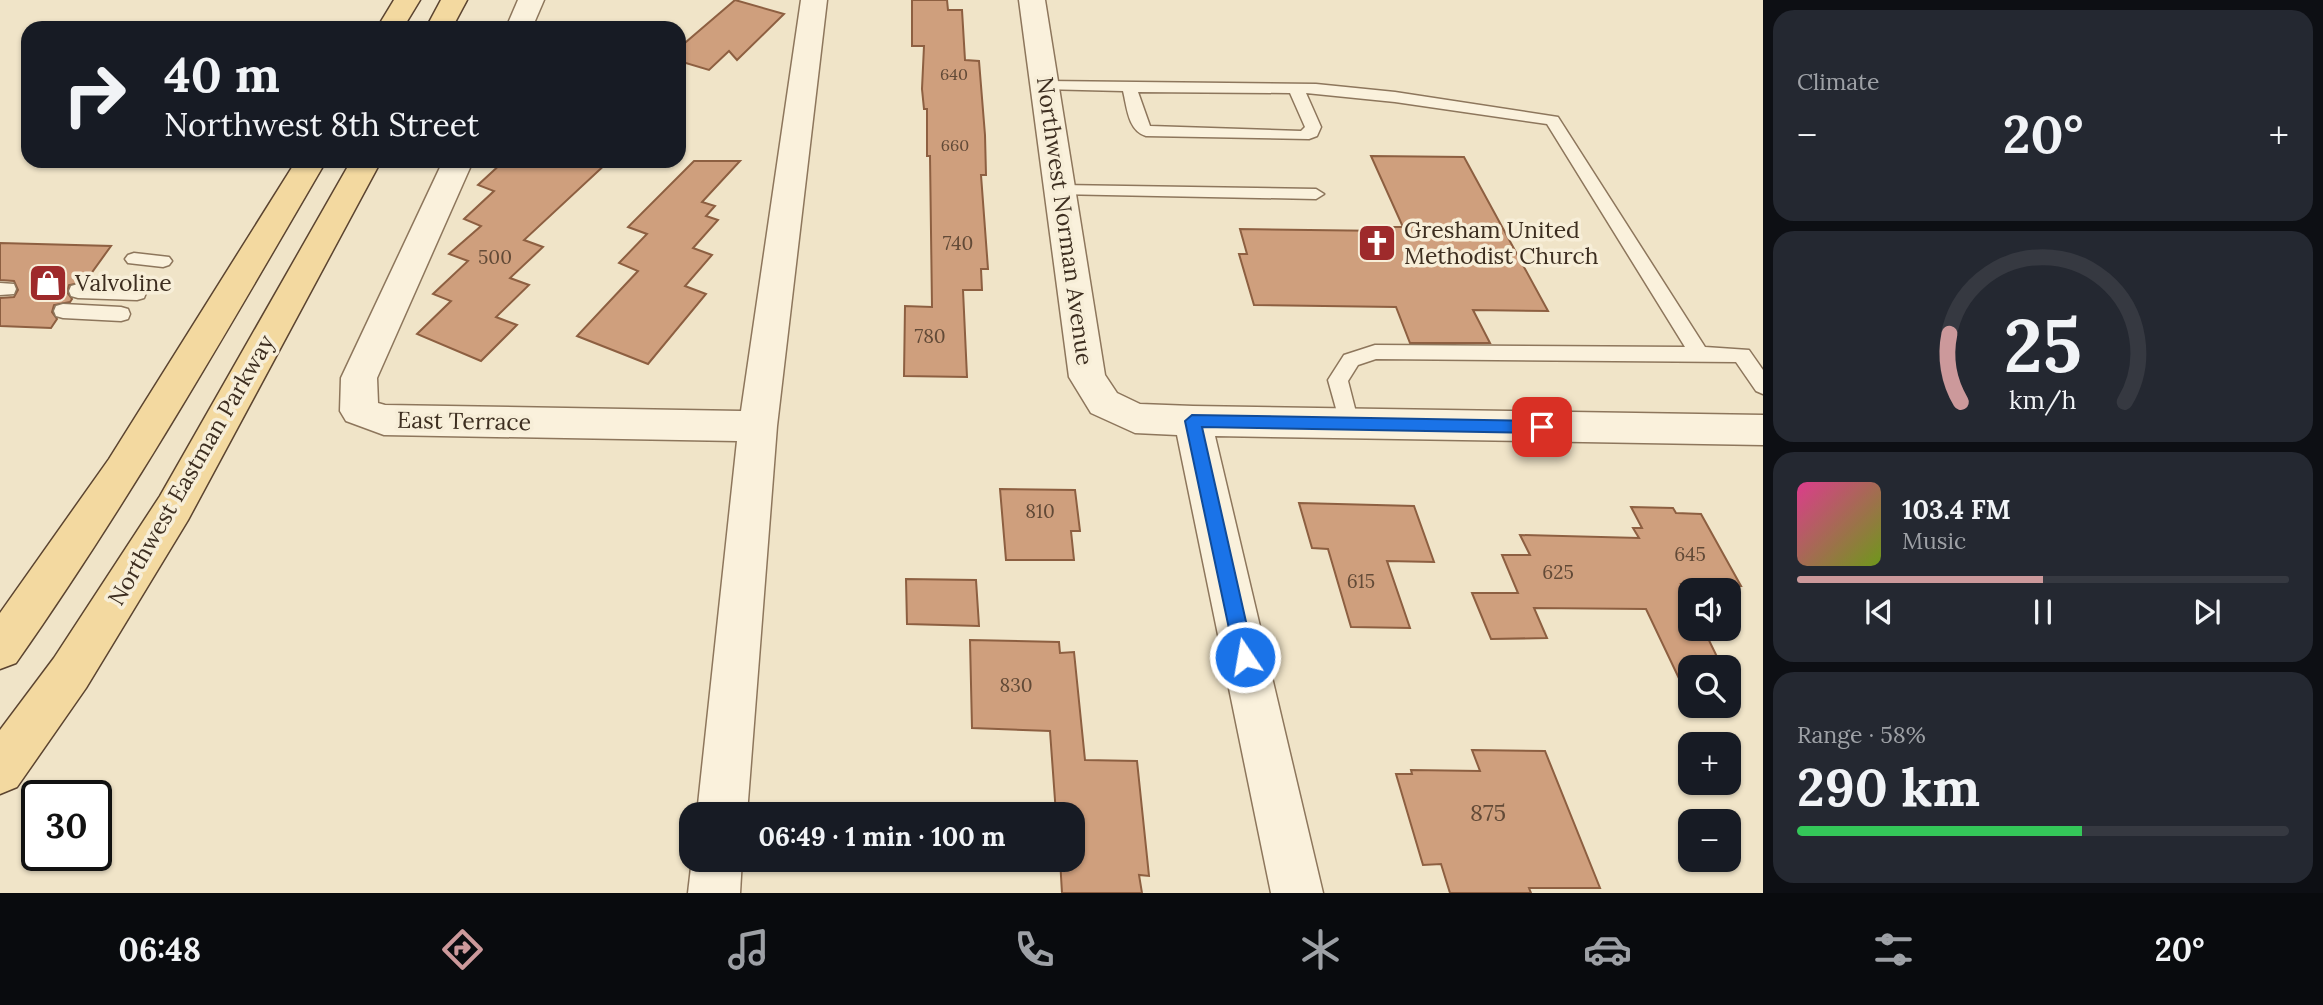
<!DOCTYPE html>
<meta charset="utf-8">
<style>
:root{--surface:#171b24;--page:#242831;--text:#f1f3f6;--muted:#9ea1a6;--line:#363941;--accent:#cc999b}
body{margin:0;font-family:Lora,serif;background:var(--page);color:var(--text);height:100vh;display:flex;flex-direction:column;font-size:26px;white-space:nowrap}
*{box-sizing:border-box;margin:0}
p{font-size:23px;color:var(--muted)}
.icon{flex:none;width:38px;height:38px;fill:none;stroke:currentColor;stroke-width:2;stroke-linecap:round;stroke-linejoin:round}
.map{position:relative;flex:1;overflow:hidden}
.sheet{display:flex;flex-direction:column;gap:10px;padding:10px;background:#0d0f14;width:560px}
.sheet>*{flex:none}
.top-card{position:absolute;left:21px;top:21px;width:665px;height:147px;border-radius:21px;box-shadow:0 2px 5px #0004;background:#171b24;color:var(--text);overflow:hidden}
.buttons{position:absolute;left:1678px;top:578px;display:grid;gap:14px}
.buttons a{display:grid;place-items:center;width:63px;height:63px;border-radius:14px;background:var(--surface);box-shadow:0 2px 5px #0004;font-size:35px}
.speed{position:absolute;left:21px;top:780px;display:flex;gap:14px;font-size:35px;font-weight:700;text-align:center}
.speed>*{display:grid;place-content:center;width:91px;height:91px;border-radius:50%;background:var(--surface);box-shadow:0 2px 5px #0004;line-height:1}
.speed .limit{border:4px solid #111;border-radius:10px;background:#fff;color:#111}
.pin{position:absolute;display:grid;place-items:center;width:60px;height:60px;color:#fff;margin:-30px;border-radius:14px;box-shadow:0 4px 10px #0006}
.me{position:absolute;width:77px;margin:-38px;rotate:348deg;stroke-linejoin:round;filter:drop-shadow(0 0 5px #0008)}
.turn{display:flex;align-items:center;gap:24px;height:147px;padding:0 28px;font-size:32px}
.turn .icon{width:91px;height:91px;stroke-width:2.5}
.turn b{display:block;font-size:49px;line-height:60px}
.big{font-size:52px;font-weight:700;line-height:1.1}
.sheet .widget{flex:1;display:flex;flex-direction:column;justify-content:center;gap:10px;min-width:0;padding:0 24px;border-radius:21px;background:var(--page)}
.sheet .dial{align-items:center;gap:0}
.dial svg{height:182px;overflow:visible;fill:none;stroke:var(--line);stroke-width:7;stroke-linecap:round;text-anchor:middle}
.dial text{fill:var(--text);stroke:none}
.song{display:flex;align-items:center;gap:21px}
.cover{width:84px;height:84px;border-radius:10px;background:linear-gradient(135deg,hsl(330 70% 55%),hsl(80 70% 35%))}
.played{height:7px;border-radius:4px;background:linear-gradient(90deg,var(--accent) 50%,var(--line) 50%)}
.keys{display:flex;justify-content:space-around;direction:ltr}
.heat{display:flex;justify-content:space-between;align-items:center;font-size:38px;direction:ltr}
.charge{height:10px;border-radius:5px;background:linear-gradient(90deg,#34c759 58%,var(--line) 0)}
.trip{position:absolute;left:679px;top:802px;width:406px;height:70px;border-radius:21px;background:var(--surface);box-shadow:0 2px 5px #0004;font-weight:700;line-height:70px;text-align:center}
.menu{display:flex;height:112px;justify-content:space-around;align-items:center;background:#090b0e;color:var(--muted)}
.menu .icon{width:49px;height:49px}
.menu .current{color:var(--accent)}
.menu b{font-size:32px;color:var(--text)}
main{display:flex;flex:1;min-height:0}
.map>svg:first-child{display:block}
.building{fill:#cf9f7d;stroke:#8d5f41;stroke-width:2}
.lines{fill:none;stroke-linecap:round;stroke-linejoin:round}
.lane-casing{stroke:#8d765c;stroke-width:3}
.street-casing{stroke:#8d765c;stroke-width:3}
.primary-casing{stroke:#5b4430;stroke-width:3}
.lane{fill:#faf1dc;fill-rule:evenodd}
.street{fill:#faf1dc;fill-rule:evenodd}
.primary{fill:#f3d9a0;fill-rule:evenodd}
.route{fill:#1a73e8;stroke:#114b97;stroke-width:2}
.labels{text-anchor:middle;stroke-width:7;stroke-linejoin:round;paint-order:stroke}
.far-number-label{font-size:16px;fill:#624a37}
.number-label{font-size:19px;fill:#624a37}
.street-label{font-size:23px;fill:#3d2e20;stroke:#f7eed8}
.poi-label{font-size:23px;fill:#3d2e20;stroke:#f7eed8;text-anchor:start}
.near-number-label{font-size:23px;fill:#624a37}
</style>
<main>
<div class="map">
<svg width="1763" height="893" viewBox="0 0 1763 893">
<rect width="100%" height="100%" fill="#f0e4c8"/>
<!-- building -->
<g class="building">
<path d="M735,0L784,14L737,60L729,51L709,70L679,61V48Z"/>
<path d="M912,0H947L948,10H962L965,60L979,61L985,135L986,175H981L988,269H981L982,290H963L967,377L904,376L905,306L932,307L930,156H927V109H924L922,89L924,46H912Z"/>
<path d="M1371,156L1464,157L1548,311L1473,310L1490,343H1410L1396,307L1254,305L1239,254H1247L1240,229L1387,231L1385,227H1403Z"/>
<path d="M504,161H609L524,240L543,247L510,278L529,285L496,317L517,325L481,361L417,334L451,301L433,294L468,261L449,254L481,226L464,219L494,191L478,185Z"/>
<path d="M694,161H740L702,202L715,206L706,216L718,220L693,248L712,255L685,286L706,294L648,364L577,336L638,271L619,263L647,234L628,227Z"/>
<path d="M0,243L111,246L85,282L69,285L67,292L72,299L70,302L54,305L52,312L57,319L51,328L0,326V298L14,297L18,290L14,281L0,280Z"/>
<path d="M1000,489L1075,490L1080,531H1071L1074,560H1006Z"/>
<path d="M1299,503L1414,506L1434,562L1387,561L1410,628L1351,627L1328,549L1312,548Z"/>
<path d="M1631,507L1673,508L1676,513L1701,514L1741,586L1681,584L1690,603V628H1703L1722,667H1690V691H1685L1646,609L1534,608L1547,638L1491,639L1472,593H1518L1502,555H1530L1520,535L1639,538L1633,528H1642Z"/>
<path d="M906,579L976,580L979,626L907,624Z"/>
<path d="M970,640L1059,642L1060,653L1074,652L1085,760L1137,761L1149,876L1139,875L1142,893H1062L1060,859H1073V814H1056L1050,731L972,728Z"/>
<path d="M1472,750L1545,751L1600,888H1529L1531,893H1450L1441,864L1423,865L1396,774H1412L1411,770L1480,771Z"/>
</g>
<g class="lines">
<!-- lane casing -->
<g class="lane-casing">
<g id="lane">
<path d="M1046,81L1316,84L1395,92L1558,117L1705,347L1749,350L1763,370V394L1756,391L1736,362L1376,359L1358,365L1348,381L1359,424L1356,430L1349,432L1342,430L1328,380L1344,355L1375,345L1685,347L1547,124L1395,102L1306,93L1321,127L1317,136L1309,139L1146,136C1128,131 1127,107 1123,91L1041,89L1038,86L1041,83ZM1138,92L1290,93L1305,127L1301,131L1150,126Z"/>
<path d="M1061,185L1316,189L1324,194L1316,199L1055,194L1053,190Z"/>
<path d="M134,253L169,257L172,261L169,265L163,267L128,263L125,259L128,255Z"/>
<path d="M0,283L14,284L16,289L14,294L0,295Z"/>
<path d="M78,284L137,286L144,288L146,293L144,298L137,300L78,298L71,296L69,291L71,286Z"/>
<path d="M63,304L121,307L128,309L130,314L128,319L121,321L63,318L56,316L54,311L56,306Z"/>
</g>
</g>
<!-- street casing -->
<g class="street-casing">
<g id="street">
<path d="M518,0H544L532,28H506Z"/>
<path d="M801,0H827L777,426L747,814H697L737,441L384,435L346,421L340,411L341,378L443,161H473L377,378L378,403L385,405L741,411Z"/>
<path d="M1019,0H1045L1105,375L1117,393L1140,404L1193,406L1763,415V445L1215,436L1323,893H1271L1177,435L1135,433L1091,413L1069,377Z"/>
<path d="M692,859H742L740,893H688Z"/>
</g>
</g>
<!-- primary casing -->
<g class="primary-casing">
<g id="primary">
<path d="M394,0H420L403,28H377Z"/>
<path d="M441,0H467L452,28H426Z"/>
<path d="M296,161H326C227,331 129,502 16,663L0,669V613L109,459Z"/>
<path d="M351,161H381L188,520L86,688L17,787L0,794V730L54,658L160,496Z"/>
</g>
</g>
<!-- lane -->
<use href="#lane" class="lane"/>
<!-- street -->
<use href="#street" class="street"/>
<!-- primary -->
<use href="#primary" class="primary"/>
</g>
<!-- route -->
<path class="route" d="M1192,415L1542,421L1550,427L1542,433L1202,427L1254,657L1251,663L1245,666L1238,663L1235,657L1185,421Z"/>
<!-- icons -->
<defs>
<g id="church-square" transform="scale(2.0125)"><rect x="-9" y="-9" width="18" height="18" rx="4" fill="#9e2a2b" stroke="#f7eed8"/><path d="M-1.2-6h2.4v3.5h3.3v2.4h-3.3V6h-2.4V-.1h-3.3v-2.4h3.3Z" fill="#fff"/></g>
<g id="shop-square" transform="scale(2.0125)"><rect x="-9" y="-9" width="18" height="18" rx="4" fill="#9e2a2b" stroke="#f7eed8"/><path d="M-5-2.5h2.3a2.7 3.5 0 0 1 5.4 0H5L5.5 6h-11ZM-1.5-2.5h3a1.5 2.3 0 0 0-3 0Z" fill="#fff"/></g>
</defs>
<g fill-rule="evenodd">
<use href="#church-square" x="1377" y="243"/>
<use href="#shop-square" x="48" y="283"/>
</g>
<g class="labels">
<!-- far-number labels -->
<g class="far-number-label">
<text x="954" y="80">640</text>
<text x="955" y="151">660</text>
</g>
<!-- number labels -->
<g class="number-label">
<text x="958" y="250">740</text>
<text x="495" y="264">500</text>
<text x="930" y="343">780</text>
<text x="1040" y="518">810</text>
<text x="1690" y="561">645</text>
<text x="1558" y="579">625</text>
<text x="1361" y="588">615</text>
<text x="1016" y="692">830</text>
</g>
<!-- street labels -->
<g class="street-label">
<text transform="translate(1065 221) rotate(82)" y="8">Northwest Norman Avenue</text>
<text transform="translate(464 421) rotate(1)" y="8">East Terrace</text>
<text transform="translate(191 470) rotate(-60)" y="8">Northwest Eastman Parkway</text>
</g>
<!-- poi labels -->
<g class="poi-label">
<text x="1404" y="238">Gresham United<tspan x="1404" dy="26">Methodist Church</tspan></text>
<text x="75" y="291">Valvoline</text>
</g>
<!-- near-number labels -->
<g class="near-number-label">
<text x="1488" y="821">875</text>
</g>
</g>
</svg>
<div class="buttons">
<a><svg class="icon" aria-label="sound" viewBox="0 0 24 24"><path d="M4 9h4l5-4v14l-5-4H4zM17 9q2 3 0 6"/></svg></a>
<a><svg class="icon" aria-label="search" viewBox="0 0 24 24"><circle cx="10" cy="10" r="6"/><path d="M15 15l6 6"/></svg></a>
<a>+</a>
<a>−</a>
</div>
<div class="speed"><div class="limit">30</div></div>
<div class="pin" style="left:1542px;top:427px;background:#d93025"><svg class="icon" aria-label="arrive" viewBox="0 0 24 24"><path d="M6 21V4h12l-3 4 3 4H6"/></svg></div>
<svg class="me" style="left:1245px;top:657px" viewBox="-20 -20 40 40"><circle r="17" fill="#1a73e8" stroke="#fff" stroke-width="3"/><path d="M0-11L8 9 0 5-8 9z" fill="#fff"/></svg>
<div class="trip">06:49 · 1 min · 100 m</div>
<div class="top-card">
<div class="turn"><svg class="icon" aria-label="right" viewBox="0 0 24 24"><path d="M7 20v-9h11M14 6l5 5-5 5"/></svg><div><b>40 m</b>Northwest 8th Street</div></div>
</div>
</div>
<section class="sheet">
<div class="widget"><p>Climate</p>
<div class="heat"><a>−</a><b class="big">20°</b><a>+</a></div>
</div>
<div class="widget dial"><svg viewBox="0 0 100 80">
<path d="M14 69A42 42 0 1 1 86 69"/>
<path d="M14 69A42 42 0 0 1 9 39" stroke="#cc999b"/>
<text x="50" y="56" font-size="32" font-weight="700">25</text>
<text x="50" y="72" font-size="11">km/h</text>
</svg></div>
<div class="widget">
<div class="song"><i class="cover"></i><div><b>103.4 FM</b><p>Music</p></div></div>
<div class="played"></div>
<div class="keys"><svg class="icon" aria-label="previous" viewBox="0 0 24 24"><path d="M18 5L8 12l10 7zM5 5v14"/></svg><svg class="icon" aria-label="pause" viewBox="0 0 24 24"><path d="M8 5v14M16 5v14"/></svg><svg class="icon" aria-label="next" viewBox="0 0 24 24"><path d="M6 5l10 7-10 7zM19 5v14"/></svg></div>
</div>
<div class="widget"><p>Range · 58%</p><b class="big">290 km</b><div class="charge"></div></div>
</section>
</main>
<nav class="menu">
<b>06:48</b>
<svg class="icon current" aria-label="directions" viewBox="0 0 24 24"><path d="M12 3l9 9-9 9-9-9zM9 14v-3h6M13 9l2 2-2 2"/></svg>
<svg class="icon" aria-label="music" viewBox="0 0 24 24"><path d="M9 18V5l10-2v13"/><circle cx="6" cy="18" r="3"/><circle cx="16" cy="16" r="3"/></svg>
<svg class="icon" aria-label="phone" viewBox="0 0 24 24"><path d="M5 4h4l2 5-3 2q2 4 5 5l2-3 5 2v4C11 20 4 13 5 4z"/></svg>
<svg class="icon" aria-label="climate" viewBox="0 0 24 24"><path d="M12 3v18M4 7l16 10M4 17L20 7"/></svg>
<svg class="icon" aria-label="car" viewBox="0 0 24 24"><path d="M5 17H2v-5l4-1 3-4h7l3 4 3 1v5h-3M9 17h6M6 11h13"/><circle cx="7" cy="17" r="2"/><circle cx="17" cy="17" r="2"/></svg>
<svg class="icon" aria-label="filters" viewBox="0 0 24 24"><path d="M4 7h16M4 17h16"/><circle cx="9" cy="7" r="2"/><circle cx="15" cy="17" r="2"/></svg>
<b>20°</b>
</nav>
